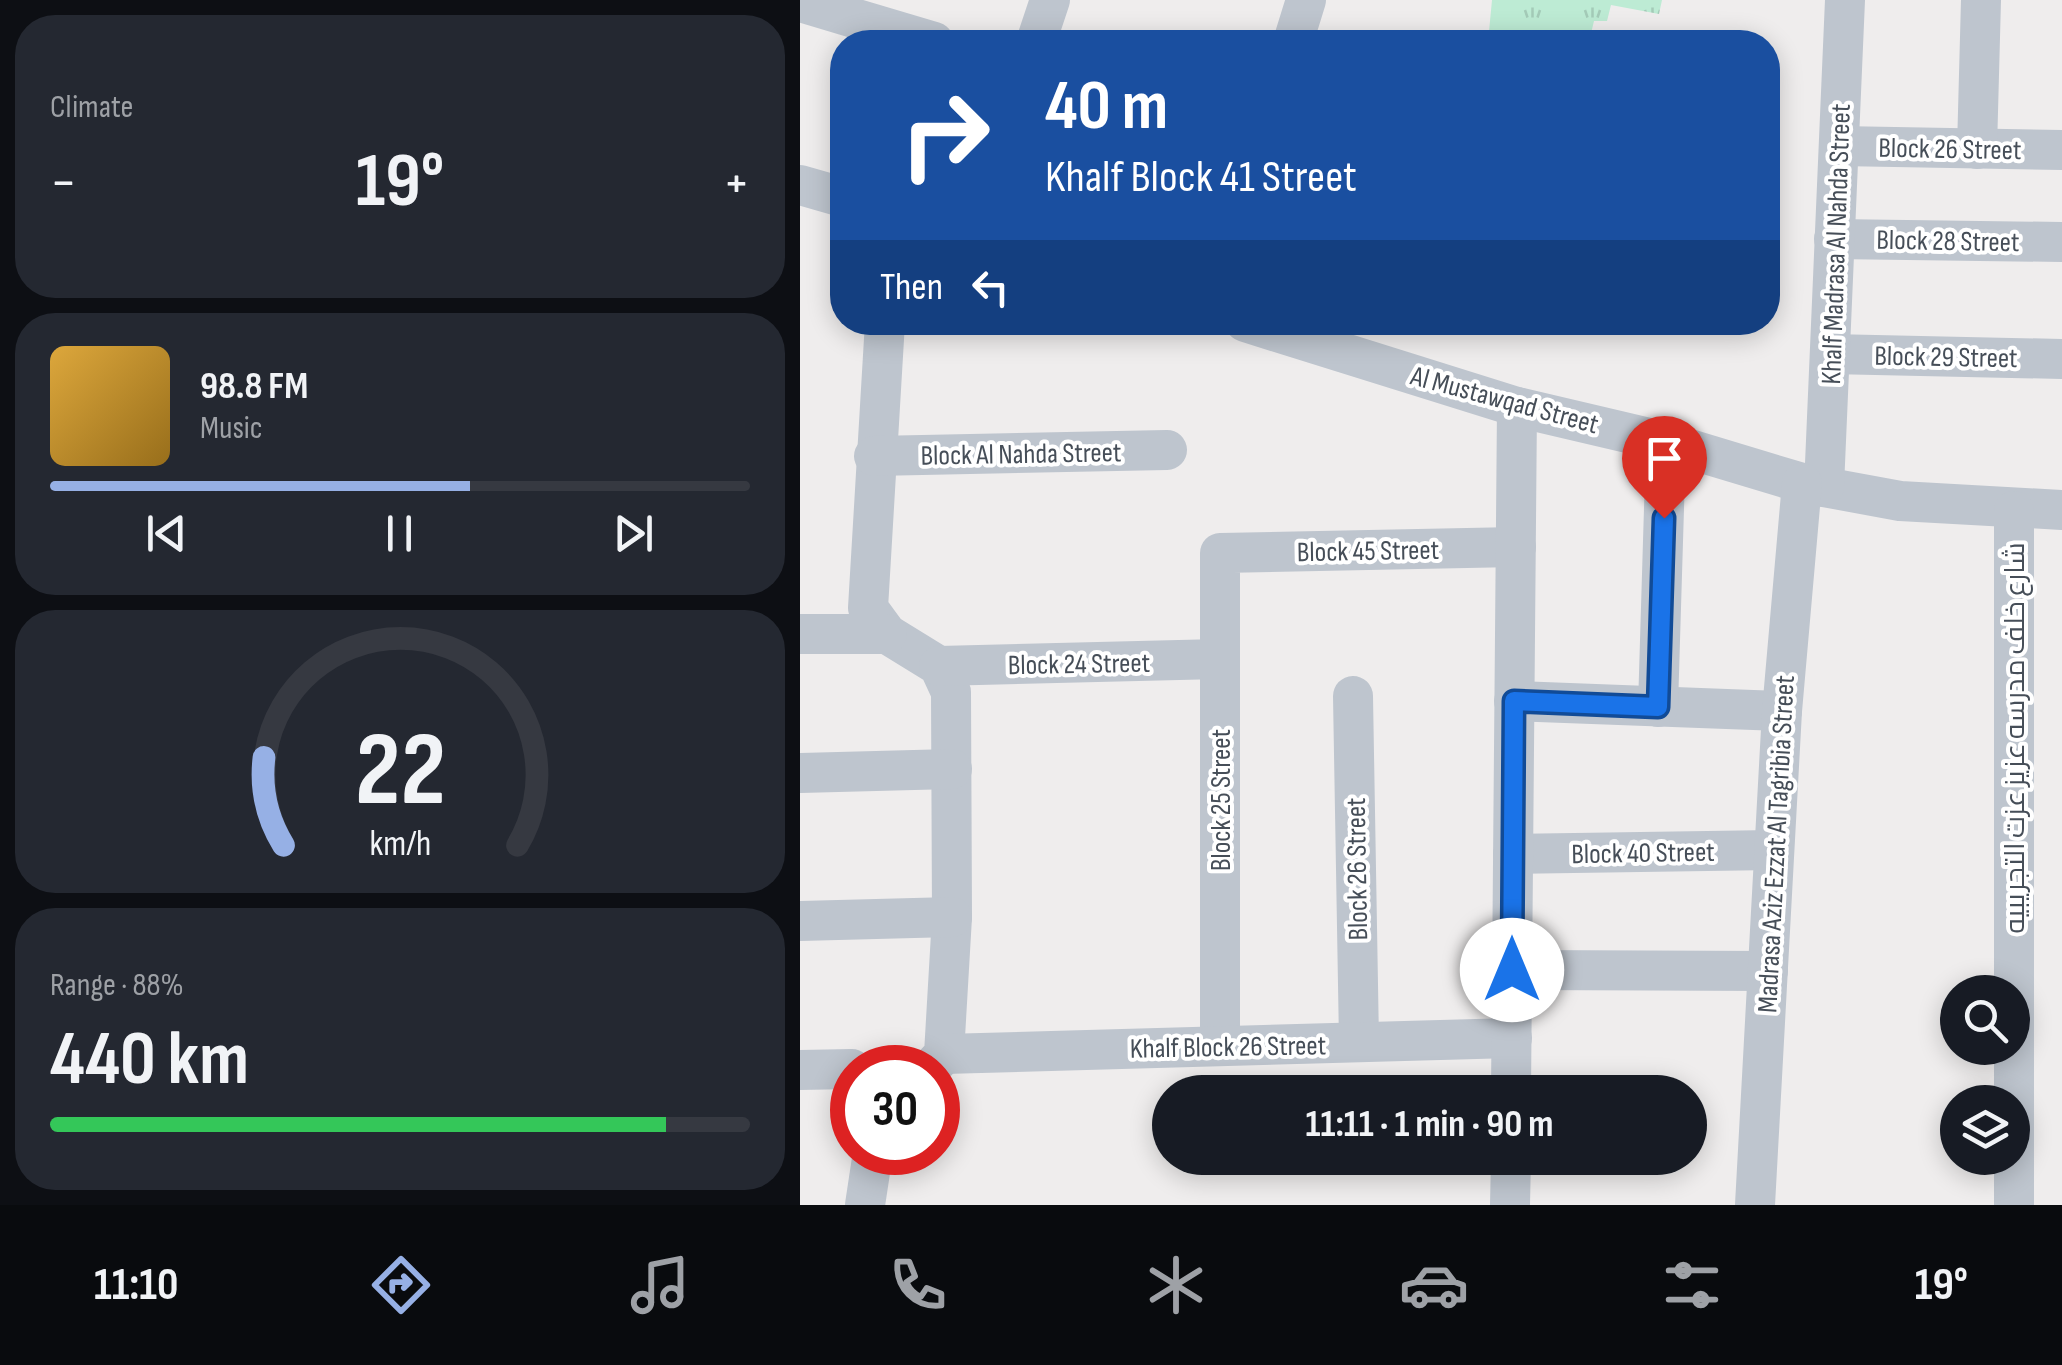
<!DOCTYPE html>
<meta charset="utf-8">
<style>
:root{--surface:#171b24;--page:#242831;--text:#f1f3f6;--muted:#9ea1a6;--line:#363941;--accent:#96b0e5}
body{margin:0;font-family:"Sofia Sans Condensed",Cairo,sans-serif;background:var(--page);color:var(--text);height:100vh;display:flex;flex-direction:column;font-size:38px;white-space:nowrap}
*{box-sizing:border-box;margin:0}
p{font-size:32px;color:var(--muted)}
.icon{flex:none;width:55px;height:55px;fill:none;stroke:currentColor;stroke-width:2;stroke-linecap:round;stroke-linejoin:round}
.map{position:relative;flex:1;overflow:hidden}
.details{display:flex;flex-direction:column;gap:15px;padding:15px;background:#0d0f14;width:800px}
.details>*{flex:none}
.guide{position:absolute;left:30px;top:30px;width:950px;height:305px;border-radius:40px;box-shadow:0 5px 25px #0003;background:#1a4fa0;color:#fff;overflow:hidden}
.tools{position:absolute;left:1140px;top:975px;display:grid;gap:20px}
.tools a{display:grid;place-items:center;width:90px;height:90px;border-radius:50%;background:var(--surface);box-shadow:0 5px 25px #0003;font-size:50px}
.speed{position:absolute;left:30px;top:1045px;display:flex;gap:20px;font-size:50px;font-weight:700;text-align:center}
.speed>*{display:grid;place-content:center;width:130px;height:130px;border-radius:50%;background:var(--surface);box-shadow:0 5px 25px #0003;line-height:1}
.speed .limit{border:15px solid #d22;background:#fff;color:#111}
.pin{position:absolute;display:grid;place-items:center;width:85px;height:85px;color:#fff;margin:-102px -42px;border-radius:50% 50% 50% 0;rotate:-45deg;box-shadow:0 0 10px #0007}
.pin .icon{rotate:45deg}
.me{position:absolute;width:110px;margin:-55px;rotate:0deg;stroke-linejoin:round;filter:drop-shadow(0 0 8px #0008)}
.turn{display:flex;align-items:center;gap:35px;height:210px;padding:0 50px;font-size:45px}
.turn .icon{width:130px;height:130px;stroke-width:2.5}
.turn b{display:block;font-size:70px;line-height:85px}
.then{display:flex;align-items:center;height:95px;padding:0 50px;background:#0003;gap:20px;font-size:38px}
.big{font-size:75px;font-weight:700;line-height:1.1}
.details .widget{flex:1;display:flex;flex-direction:column;justify-content:center;gap:15px;min-width:0;padding:0 35px;border-radius:40px;background:var(--page)}
.details .dial{align-items:center;gap:0}
.dial svg{height:260px;overflow:visible;fill:none;stroke:var(--line);stroke-width:7;stroke-linecap:round;text-anchor:middle}
.dial text{fill:var(--text);stroke:none}
.song{display:flex;align-items:center;gap:30px}
.cover{width:120px;height:120px;border-radius:15px;background:linear-gradient(135deg,hsl(40 70% 55%),hsl(40 70% 35%))}
.played{height:10px;border-radius:5px;background:linear-gradient(90deg,var(--accent) 60%,var(--line) 60%)}
.keys{display:flex;justify-content:space-around;direction:ltr}
.heat{display:flex;justify-content:space-between;align-items:center;font-size:55px;direction:ltr}
.charge{height:15px;border-radius:8px;background:linear-gradient(90deg,#34c759 88%,var(--line) 0)}
.trip{position:absolute;left:352px;top:1075px;width:555px;height:100px;border-radius:50px;background:var(--surface);box-shadow:0 5px 25px #0003;font-weight:700;line-height:100px;text-align:center}
.dock{display:flex;height:160px;justify-content:space-around;align-items:center;background:#090b0e;color:var(--muted)}
.dock .icon{width:70px;height:70px}
.dock .current{color:var(--accent)}
.dock b{font-size:45px;color:var(--text)}
main{display:flex;flex:1;min-height:0}
.map>svg:first-child{display:block}
.grass{fill:url(#grass-tufts)}
.lines{fill:none;stroke-linecap:round;stroke-linejoin:round}
.street{stroke:#bec5ce;stroke-width:40}
.route-casing{stroke:#114b97;stroke-width:25}
.route{stroke:#1a73e8;stroke-width:18}
.labels{text-anchor:middle;stroke-width:8;stroke-linejoin:round;paint-order:stroke}
.street-label{font-size:28px;fill:#464e58;stroke:#fff}
</style>
<main>
<section class="details">
<div class="widget"><p>Climate</p>
<div class="heat"><a>−</a><b class="big">19°</b><a>+</a></div>
</div>
<div class="widget">
<div class="song"><i class="cover"></i><div><b>98.8 FM</b><p>Music</p></div></div>
<div class="played"></div>
<div class="keys"><svg class="icon" aria-label="previous" viewBox="0 0 24 24"><path d="M18 5L8 12l10 7zM5 5v14"/></svg><svg class="icon" aria-label="pause" viewBox="0 0 24 24"><path d="M8 5v14M16 5v14"/></svg><svg class="icon" aria-label="next" viewBox="0 0 24 24"><path d="M6 5l10 7-10 7zM19 5v14"/></svg></div>
</div>
<div class="widget dial"><svg viewBox="0 0 100 80">
<path d="M14 69A42 42 0 1 1 86 69"/>
<path d="M14 69A42 42 0 0 1 8 42" stroke="#96b0e5"/>
<text x="50" y="56" font-size="32" font-weight="700">22</text>
<text x="50" y="72" font-size="11">km/h</text>
</svg></div>
<div class="widget"><p>Range · 88%</p><b class="big">440 km</b><div class="charge"></div></div>
</section>
<div class="map">
<svg width="1262" height="1205" viewBox="0 0 1262 1205">
<defs>
<pattern id="grass-tufts" width="24" height="20" patternUnits="userSpaceOnUse" patternTransform="scale(2.5)"><rect width="24" height="20" fill="#bdebd4"/><path d="M3 7l-1-3M5 7V3M7 7l1-3M15 17l-1-3M17 17v-4M19 17l1-3" fill="none" stroke="#a4cbb8"/></pattern>
</defs>
<rect width="100%" height="100%" fill="#efeded"/>
<!-- grass -->
<path class="grass" d="M692,0H862L859,14L811,5L807,21H794L789,42H688Z"/>
<g class="lines">
<!-- street -->
<g class="street">
<path d="M0,2L134,42"/>
<path d="M236,42L250,0"/>
<path d="M493,42L506,0"/>
<path d="M1039,146L1262,150"/>
<path d="M1177,149L1181,0"/>
<path d="M0,185L42,197"/>
<path d="M1034,239L1262,242"/>
<path d="M85,322L68,608L87,634L139,666L151,692L152,917L144,1054L131,1068"/>
<path d="M445,322L717,407L866,442L1002,483L1100,501L1262,510"/>
<path d="M1030,354L1262,359"/>
<path d="M74,456L367,450"/>
<path d="M1024,487L1045,0"/>
<path d="M0,634H87"/>
<path d="M139,666L420,659"/>
<path d="M553,696L559,1042"/>
<path d="M714,701L982,711"/>
<path d="M858,707L866,442"/>
<path d="M0,773L152,769"/>
<path d="M713,854L974,850"/>
<path d="M0,921L152,917"/>
<path d="M712,970L968,971"/>
<path d="M420,1046V553L716,547"/>
<path d="M144,1054L712,1038"/>
<path d="M0,1070L52,1069"/>
<path d="M711,1092L717,407"/>
<path d="M65,1205L73,1152"/>
<path d="M710,1205L711,1158"/>
<path d="M955,1205L982,711L1002,483"/>
<path d="M1214,1205V511"/>
</g>
</g>
<g class="lines">
<!-- route casing -->
<g class="route-casing">
<path id="route" d="M712,970L714,701L858,707L864,518"/>
</g>
<!-- route -->
<use href="#route" class="route"/>
</g>
<g class="labels">
<!-- street labels -->
<g class="street-label">
<text transform="translate(1150 148) rotate(1)" y="10">Block 26 Street</text>
<text transform="translate(1148 240) rotate(1)" y="10">Block 28 Street</text>
<text transform="translate(1035 244) rotate(-88)" y="10">Khalf Madrasa Al Nahda Street</text>
<text transform="translate(1146 356) rotate(1)" y="10">Block 29 Street</text>
<text transform="translate(705 399) rotate(15)" y="10">Al Mustawqad Street</text>
<text transform="translate(221 453) rotate(-1)" y="10">Block Al Nahda Street</text>
<text transform="translate(568 550) rotate(-1)" y="10">Block 45 Street</text>
<text transform="translate(279 663) rotate(-1)" y="10">Block 24 Street</text>
<text transform="translate(1214 738) rotate(-90)" y="10">شارع خلف مدرسه عزيز عزت التجريبيه</text>
<text transform="translate(420 800) rotate(-90)" y="10">Block 25 Street</text>
<text transform="translate(975 844) rotate(-87)" y="10">Madrasa Aziz Ezzat Al Tagribia Street</text>
<text transform="translate(843 852) rotate(-1)" y="10">Block 40 Street</text>
<text transform="translate(556 869) rotate(-91)" y="10">Block 26 Street</text>
<text transform="translate(428 1046) rotate(-1)" y="10">Khalf Block 26 Street</text>
</g>
</g>
</svg>
<div class="tools">
<a><svg class="icon" aria-label="search" viewBox="0 0 24 24"><circle cx="10" cy="10" r="6"/><path d="M15 15l6 6"/></svg></a>
<a><svg class="icon" aria-label="layers" viewBox="0 0 24 24"><path d="M12 4l9 5-9 5-9-5zM3 14l9 5 9-5"/></svg></a>
</div>
<div class="speed"><div class="limit">30</div></div>
<div class="pin" style="left:864px;top:518px;background:#d93025"><svg class="icon" aria-label="arrive" viewBox="0 0 24 24"><path d="M6 21V4h12l-3 4 3 4H6"/></svg></div>
<svg class="me" style="left:712px;top:970px" viewBox="-20 -20 40 40"><circle r="19" fill="#fff"/><path d="M0-13L10 11 0 6-10 11z" fill="#1a73e8"/></svg>
<div class="trip">11:11 · 1 min · 90 m</div>
<div class="guide">
<div class="turn"><svg class="icon" aria-label="right" viewBox="0 0 24 24"><path d="M7 20v-9h11M14 6l5 5-5 5"/></svg><div><b>40 m</b>Khalf Block 41 Street</div></div>
<div class="then">Then<svg class="icon" aria-label="left" viewBox="0 0 24 24"><path d="M17 20v-9H6M10 6l-5 5 5 5"/></svg></div>
</div>
</div>
</main>
<nav class="dock">
<b>11:10</b>
<svg class="icon current" aria-label="directions" viewBox="0 0 24 24"><path d="M12 3l9 9-9 9-9-9zM9 14v-3h6M13 9l2 2-2 2"/></svg>
<svg class="icon" aria-label="music" viewBox="0 0 24 24"><path d="M9 18V5l10-2v13"/><circle cx="6" cy="18" r="3"/><circle cx="16" cy="16" r="3"/></svg>
<svg class="icon" aria-label="phone" viewBox="0 0 24 24"><path d="M5 4h4l2 5-3 2q2 4 5 5l2-3 5 2v4C11 20 4 13 5 4z"/></svg>
<svg class="icon" aria-label="climate" viewBox="0 0 24 24"><path d="M12 3v18M4 7l16 10M4 17L20 7"/></svg>
<svg class="icon" aria-label="car" viewBox="0 0 24 24"><path d="M5 17H2v-5l4-1 3-4h7l3 4 3 1v5h-3M9 17h6M6 11h13"/><circle cx="7" cy="17" r="2"/><circle cx="17" cy="17" r="2"/></svg>
<svg class="icon" aria-label="filters" viewBox="0 0 24 24"><path d="M4 7h16M4 17h16"/><circle cx="9" cy="7" r="2"/><circle cx="15" cy="17" r="2"/></svg>
<b>19°</b>
</nav>
